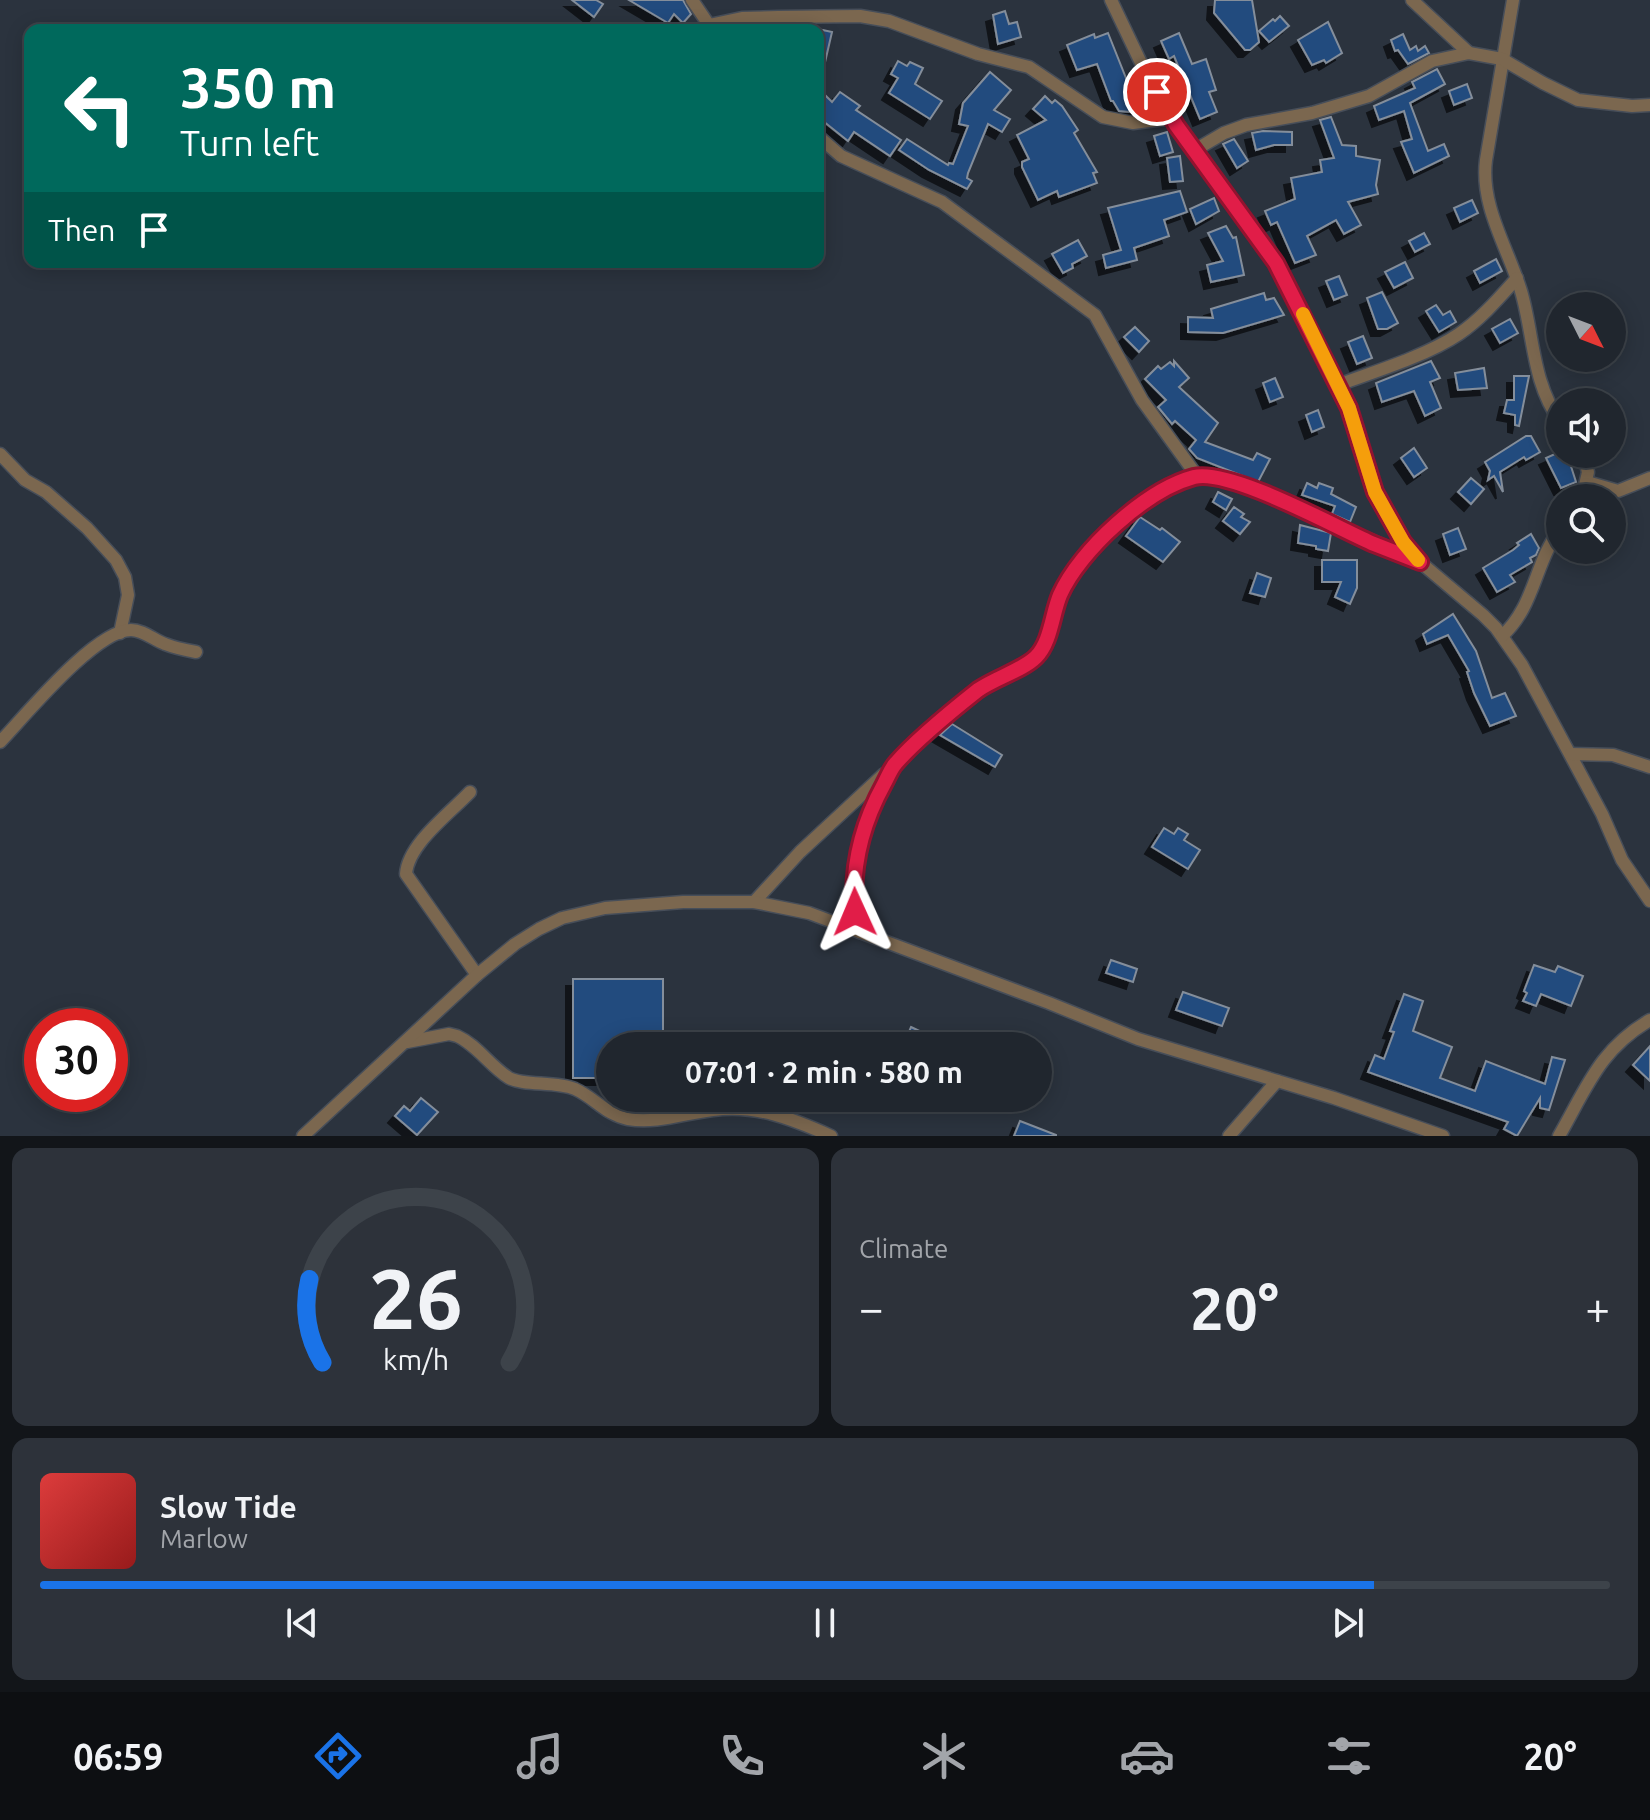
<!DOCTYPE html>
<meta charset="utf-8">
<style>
:root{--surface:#20262e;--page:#2d323a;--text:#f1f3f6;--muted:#a2a5aa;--line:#3d434a;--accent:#1a73e8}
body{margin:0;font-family:Ubuntu,sans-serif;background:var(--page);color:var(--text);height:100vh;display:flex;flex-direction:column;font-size:30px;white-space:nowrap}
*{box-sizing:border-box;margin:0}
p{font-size:26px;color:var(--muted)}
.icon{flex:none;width:44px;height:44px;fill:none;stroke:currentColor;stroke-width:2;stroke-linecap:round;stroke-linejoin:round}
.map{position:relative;height:1136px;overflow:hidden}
.panel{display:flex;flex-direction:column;gap:12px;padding:12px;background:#121519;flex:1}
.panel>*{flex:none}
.hud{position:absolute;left:24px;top:24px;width:800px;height:244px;border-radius:16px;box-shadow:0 4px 20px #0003,0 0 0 2px var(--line);background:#00695c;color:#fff;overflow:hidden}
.needle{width:52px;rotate:132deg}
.fabs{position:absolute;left:1546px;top:292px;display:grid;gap:16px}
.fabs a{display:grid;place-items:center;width:80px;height:80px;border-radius:50%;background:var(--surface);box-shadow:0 4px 20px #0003,0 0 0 2px var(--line);font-size:40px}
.speed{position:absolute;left:24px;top:1008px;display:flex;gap:16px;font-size:40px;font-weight:700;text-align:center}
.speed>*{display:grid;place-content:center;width:104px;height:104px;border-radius:50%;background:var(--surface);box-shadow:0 4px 20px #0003,0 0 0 2px var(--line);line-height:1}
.speed .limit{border:12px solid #d22;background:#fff;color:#111}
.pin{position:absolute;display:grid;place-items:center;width:68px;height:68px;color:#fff;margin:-34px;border:4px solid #fff;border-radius:50%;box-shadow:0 2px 8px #0007}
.me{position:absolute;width:88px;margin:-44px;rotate:359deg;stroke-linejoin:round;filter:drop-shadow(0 0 6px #0008)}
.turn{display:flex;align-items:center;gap:28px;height:168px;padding:0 24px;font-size:36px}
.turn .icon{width:104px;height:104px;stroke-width:2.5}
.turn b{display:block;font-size:56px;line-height:68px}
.then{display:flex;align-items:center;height:76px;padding:0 24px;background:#0003;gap:16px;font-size:30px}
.big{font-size:60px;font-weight:600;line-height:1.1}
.panel .tile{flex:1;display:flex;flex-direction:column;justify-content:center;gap:12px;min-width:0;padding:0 28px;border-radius:16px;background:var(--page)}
.panel .dial{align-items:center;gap:0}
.dial svg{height:208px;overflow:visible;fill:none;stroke:var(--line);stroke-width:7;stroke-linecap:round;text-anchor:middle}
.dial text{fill:var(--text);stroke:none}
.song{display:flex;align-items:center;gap:24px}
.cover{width:96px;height:96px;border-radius:12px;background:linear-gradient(135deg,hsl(0 70% 55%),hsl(0 70% 35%))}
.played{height:8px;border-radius:4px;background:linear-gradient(90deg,var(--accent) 85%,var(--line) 85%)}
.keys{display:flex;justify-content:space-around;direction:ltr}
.heat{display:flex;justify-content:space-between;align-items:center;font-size:44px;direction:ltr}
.panel .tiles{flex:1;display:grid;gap:12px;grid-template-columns:1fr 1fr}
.tile:last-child{grid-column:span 2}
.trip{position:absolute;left:596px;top:1032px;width:456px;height:80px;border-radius:40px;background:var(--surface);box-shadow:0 4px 20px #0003,0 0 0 2px var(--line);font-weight:600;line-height:80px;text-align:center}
.dock{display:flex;height:128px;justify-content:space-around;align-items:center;background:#0d0f12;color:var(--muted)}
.dock .icon{width:56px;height:56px}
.dock .on{color:var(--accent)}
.dock b{font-size:36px;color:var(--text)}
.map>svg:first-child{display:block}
.building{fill:#234b7e;stroke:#848e9b;stroke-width:2;filter:url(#shadow)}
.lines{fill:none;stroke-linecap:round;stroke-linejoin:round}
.minor-casing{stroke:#474e59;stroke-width:15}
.minor{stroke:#7b674f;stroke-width:12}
.route-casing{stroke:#92132f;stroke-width:20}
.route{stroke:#e11d48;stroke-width:14}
.slow{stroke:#f59e0b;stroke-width:14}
</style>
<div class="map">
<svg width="1650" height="1136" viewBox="0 0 1650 1136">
<defs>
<filter id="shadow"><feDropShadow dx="-7" dy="7" stdDeviation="0" flood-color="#0009"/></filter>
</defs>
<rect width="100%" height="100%" fill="#2b333e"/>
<!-- building -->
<g class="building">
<path d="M572,0H596L603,4L594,17Z"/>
<path d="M629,0H683L691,14L683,23L674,14L668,23Z"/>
<path d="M1215,0H1252L1259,42L1250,50H1245L1214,13Z"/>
<path d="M1005,11L1009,24L1017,22L1021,37L998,44L993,15Z"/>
<path d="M1280,16L1289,26L1269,42L1259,31L1273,19L1275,21Z"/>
<path d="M1328,22L1342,53L1326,63L1324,60L1312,65L1298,40Z"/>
<path d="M818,29L832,32L823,71H818Z"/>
<path d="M1108,33L1134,98L1140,95L1147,110L1141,113L1119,111L1113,101H1111L1097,64L1077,70L1067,45L1094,34L1095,38Z"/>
<path d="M1179,33L1192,64L1206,59L1216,90L1209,92L1217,112L1200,119L1174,56L1169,59L1161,41Z"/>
<path d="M1403,34L1410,50L1416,46L1418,51L1425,46L1429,53L1408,64L1398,50L1395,51L1391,40Z"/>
<path d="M898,61L907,66L910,62L923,68L915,84L942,101L930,119L889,93L898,78L891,74Z"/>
<path d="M1437,69L1445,84L1410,103L1428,151L1444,144L1449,156L1414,173L1401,142L1412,139L1404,111L1379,120L1374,106L1415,88L1412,82Z"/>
<path d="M990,72L1011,90L994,110L1010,119L1002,132L988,124L968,173L967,178L972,181L967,189L929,170L899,150L907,139L948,165L949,163L953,164L968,126L959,124L963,103Z"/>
<path d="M1467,84L1472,98L1454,105L1449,91Z"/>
<path d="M818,88L832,102L840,92L860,106L856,110L901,140L890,156L854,132L848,141L818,117Z"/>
<path d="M1045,96L1052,103L1055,100L1062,106L1078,130L1074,133L1097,172L1093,173L1097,183L1059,197L1057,191L1038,200L1022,167V162L1029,159L1017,135L1046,120L1033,109Z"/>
<path d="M1331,117L1342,145L1356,146V156L1380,160L1376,185L1378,194L1348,202L1361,225L1344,234L1336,220L1307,236L1316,255L1295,263L1277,222L1271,225L1265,211L1295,199L1291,178L1322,172L1320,160L1334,158L1320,120Z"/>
<path d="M1263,131L1292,132V145H1274L1256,150L1252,133Z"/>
<path d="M1167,132L1173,152L1160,156L1154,136Z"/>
<path d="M1234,139L1248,161L1237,168L1223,144Z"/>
<path d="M1180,156L1183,181L1170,182L1167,158Z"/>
<path d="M1180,191L1187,212L1164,220L1169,236L1134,248L1137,260L1106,268L1103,255L1121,250L1108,208Z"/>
<path d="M1214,198L1219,211L1196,224L1190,209Z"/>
<path d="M1472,200L1478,213L1460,222L1454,208Z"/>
<path d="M1226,226L1233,238L1236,237L1244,275L1211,282L1207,265L1223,261L1208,233Z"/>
<path d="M1424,233L1430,244L1415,252L1409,241Z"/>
<path d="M1078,240L1087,256L1072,264L1073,268L1063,273L1052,254Z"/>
<path d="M1496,259L1502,271L1480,283L1474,271Z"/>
<path d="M1405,262L1413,278L1394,288L1385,272Z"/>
<path d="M1339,276L1347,295L1334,300L1326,281Z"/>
<path d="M1382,292L1398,323L1387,329H1378L1367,298Z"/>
<path d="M1264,293L1266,300L1274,298L1284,315L1223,333L1188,332V317L1213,318L1211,309Z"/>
<path d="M1436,305L1443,315L1450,311L1456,322L1439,332L1426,311Z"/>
<path d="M1510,319L1518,333L1500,343L1492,329Z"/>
<path d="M1135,327L1149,341L1139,352L1124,337Z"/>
<path d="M1363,336L1372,358L1357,364L1348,342Z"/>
<path d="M1174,361L1189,378L1179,387L1218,423L1205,442L1253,460L1257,453L1270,459L1258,482L1197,458L1189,449L1196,440L1175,421L1172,424L1158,407L1166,400L1145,379L1158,366L1161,369L1170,362L1174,366Z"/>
<path d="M1431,361L1440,378L1430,382L1441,408L1425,416L1414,391L1382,402L1376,383Z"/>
<path d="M1484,368L1487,388L1458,390L1455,373Z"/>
<path d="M1514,376H1529L1519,426L1515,425V415L1504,413L1507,400H1514Z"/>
<path d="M1275,378L1283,397L1270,402L1263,383Z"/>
<path d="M1318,410L1324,427L1312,432L1306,415Z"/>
<path d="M1526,436H1531L1540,452L1526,460L1524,457L1500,472L1503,492L1494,476L1488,480L1490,471L1485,462Z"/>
<path d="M1414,448L1427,468L1414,477L1401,458Z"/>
<path d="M1555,454H1567L1576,482L1561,488L1546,458Z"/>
<path d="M1471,478L1484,489L1471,504L1458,492Z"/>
<path d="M1307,483L1317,488L1319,483L1333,488L1331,494L1356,507L1350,522L1332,514L1335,506L1302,495Z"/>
<path d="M1218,492L1232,499L1226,510L1213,502Z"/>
<path d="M1234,507L1244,514L1241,517L1250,522L1240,534L1223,521Z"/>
<path d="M1140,517L1160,530L1162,528L1180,542L1163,562L1126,536Z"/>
<path d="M1300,525L1331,533L1328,551L1316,549V546L1298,543Z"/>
<path d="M1458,528L1466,549L1450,555L1443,534Z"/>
<path d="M1531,534L1539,548L1536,555L1530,558L1532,562L1510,575L1515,582L1497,592L1483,568L1513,550L1519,545L1517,543Z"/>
<path d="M1322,560H1357V588L1350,604L1335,597L1341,582H1322Z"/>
<path d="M1257,573L1271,578L1265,597L1250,593Z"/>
<path d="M1453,614L1476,651L1492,698L1505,693L1516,716L1490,726L1474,693L1467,672L1469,671L1448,635L1427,644L1423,634Z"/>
<path d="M952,724L1002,755L995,767L940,735Z"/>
<path d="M1164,828L1174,834L1178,828L1188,834L1184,840L1200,850L1188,869L1152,847Z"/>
<path d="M1111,960L1137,969L1133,982L1106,973Z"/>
<path d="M1534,965L1555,972L1558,966L1583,976L1571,1006L1541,994L1536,1006L1523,1001L1527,993L1524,991Z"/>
<path d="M573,979H663V1046H610V1078H573Z"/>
<path d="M1183,992L1229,1008L1222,1026L1176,1010Z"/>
<path d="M1404,994L1423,1001L1413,1031L1452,1047L1440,1078L1475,1091L1486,1061L1545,1084L1552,1057L1565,1060L1549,1110L1540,1108V1098L1517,1136L1504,1129L1508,1122L1368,1072L1375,1055L1384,1059L1394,1032L1390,1031Z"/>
<path d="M911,1027L930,1036L925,1046L906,1039Z"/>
<path d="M1650,1046V1081L1633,1065Z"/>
<path d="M421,1098L438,1112L417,1135L395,1116L404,1106L410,1111Z"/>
<path d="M1020,1121L1056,1135V1136H1014Z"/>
</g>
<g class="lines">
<!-- minor casing -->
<g class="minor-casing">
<g id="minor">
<path d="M692,0L709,25L742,18L778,17L860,16L889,21L978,54L1029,67L1103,117L1133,123L1172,118"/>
<path d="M1111,0L1142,65L1172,118L1276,263L1349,408L1375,492L1389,518L1403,542L1420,562L1483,615L1496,628L1522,665L1602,814L1622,860L1650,901"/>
<path d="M1412,0L1469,53"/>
<path d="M1513,0L1486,160C1480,206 1508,248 1521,291C1534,335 1532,383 1560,421"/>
<path d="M818,136L841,156L942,202L1095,315L1142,400L1197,476L1220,479L1256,491L1417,560"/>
<path d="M1195,150L1224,133L1246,125L1312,113L1369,96L1432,61L1469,53L1502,59L1543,83L1578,100L1632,106L1650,105"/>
<path d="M1338,385C1374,372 1428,355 1459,334C1481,319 1499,298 1517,278"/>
<path d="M0,454L25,480L46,492L87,528L116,560L125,577L128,595L120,633"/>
<path d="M1587,482L1618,491L1650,478"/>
<path d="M1582,498L1588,472L1583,454"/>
<path d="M1502,636C1535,606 1534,564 1560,529"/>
<path d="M0,742C25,716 95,630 131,630C143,630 154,640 165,644C175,648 185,650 196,652"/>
<path d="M1571,754L1613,755L1650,767"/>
<path d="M470,792C450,813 408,844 406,874L477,975"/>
<path d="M754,902L800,852L884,774"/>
<path d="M860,932C846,876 860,813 894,765C901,756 912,748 921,740C941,723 959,704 981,689C996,678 1027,668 1038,655C1050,639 1051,616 1059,598C1080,545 1145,495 1197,476"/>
<path d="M407,1042L449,1034L457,1036C477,1045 490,1066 509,1078C524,1086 556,1081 575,1089C595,1098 606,1115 628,1119C657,1124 685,1113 713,1110C756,1104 793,1119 831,1136"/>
<path d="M303,1136L477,975L515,944L539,929L562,918L605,908L683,902H754L809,913L1049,1003L1138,1039L1334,1098L1443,1136"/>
<path d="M1229,1136L1277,1081"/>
<path d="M1559,1136C1587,1087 1600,1049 1650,1020"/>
</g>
</g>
<!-- minor -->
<use href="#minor" class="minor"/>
</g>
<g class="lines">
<!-- route casing -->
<g class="route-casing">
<path id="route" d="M855,912C851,866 862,824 884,784C888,777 891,768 896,763C916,740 954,709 978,690C995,678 1023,670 1036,657C1051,642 1052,614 1060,595C1080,550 1146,490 1194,477C1230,468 1337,528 1374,544C1389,550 1405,556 1420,562L1403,542L1375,492L1349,408L1276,263L1176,125L1157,92"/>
</g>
<!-- route -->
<use href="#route" class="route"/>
<!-- slow -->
<path class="slow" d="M1303,314L1349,408L1375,492L1403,542L1418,560"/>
</g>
</svg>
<div class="fabs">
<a><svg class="needle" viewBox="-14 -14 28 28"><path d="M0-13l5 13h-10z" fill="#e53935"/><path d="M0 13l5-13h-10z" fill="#a2a5aa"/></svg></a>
<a><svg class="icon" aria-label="sound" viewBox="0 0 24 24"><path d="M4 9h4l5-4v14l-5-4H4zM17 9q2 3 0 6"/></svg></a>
<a><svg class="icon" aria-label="search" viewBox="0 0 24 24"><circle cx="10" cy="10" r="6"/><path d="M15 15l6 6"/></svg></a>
</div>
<div class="speed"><div class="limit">30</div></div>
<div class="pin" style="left:1157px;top:92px;background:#d93025"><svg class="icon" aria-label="arrive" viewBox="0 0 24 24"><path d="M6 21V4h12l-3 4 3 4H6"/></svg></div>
<svg class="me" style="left:855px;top:912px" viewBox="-20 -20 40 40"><path d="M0-17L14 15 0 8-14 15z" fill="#e11d48" stroke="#fff" stroke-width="4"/></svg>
<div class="trip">07:01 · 2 min · 580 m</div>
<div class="hud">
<div class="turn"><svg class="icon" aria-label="left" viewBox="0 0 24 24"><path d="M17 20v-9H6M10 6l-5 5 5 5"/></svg><div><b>350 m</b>Turn left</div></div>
<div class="then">Then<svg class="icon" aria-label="arrive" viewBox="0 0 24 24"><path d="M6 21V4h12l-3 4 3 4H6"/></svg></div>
</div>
</div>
<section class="panel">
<div class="tiles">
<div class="tile dial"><svg viewBox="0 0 100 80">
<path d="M14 69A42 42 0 1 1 86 69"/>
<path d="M14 69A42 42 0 0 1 9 37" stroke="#1a73e8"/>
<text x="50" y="56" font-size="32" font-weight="700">26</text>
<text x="50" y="72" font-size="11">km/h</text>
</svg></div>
<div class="tile"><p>Climate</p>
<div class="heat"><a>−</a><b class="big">20°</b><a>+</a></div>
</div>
<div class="tile">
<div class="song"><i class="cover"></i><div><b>Slow Tide</b><p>Marlow</p></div></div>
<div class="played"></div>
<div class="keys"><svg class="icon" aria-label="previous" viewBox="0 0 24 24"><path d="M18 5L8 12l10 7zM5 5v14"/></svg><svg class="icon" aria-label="pause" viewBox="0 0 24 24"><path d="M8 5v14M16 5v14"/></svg><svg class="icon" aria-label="next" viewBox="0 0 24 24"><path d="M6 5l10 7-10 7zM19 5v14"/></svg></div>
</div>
</div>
</section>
<nav class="dock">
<b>06:59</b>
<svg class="icon on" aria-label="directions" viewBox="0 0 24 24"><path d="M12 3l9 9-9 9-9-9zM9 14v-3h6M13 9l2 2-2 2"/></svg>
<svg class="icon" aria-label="music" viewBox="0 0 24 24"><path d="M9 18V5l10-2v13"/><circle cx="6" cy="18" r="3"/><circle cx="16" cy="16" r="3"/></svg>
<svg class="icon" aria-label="phone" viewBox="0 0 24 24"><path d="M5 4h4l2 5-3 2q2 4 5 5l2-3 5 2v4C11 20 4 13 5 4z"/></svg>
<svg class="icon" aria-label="climate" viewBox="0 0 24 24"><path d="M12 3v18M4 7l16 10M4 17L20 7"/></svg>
<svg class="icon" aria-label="car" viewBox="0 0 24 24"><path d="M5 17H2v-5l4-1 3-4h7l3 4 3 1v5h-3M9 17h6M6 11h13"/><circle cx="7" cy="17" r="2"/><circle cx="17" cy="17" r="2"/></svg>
<svg class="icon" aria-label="filters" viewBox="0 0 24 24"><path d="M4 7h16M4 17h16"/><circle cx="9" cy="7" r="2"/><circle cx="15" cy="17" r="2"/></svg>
<b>20°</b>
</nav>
